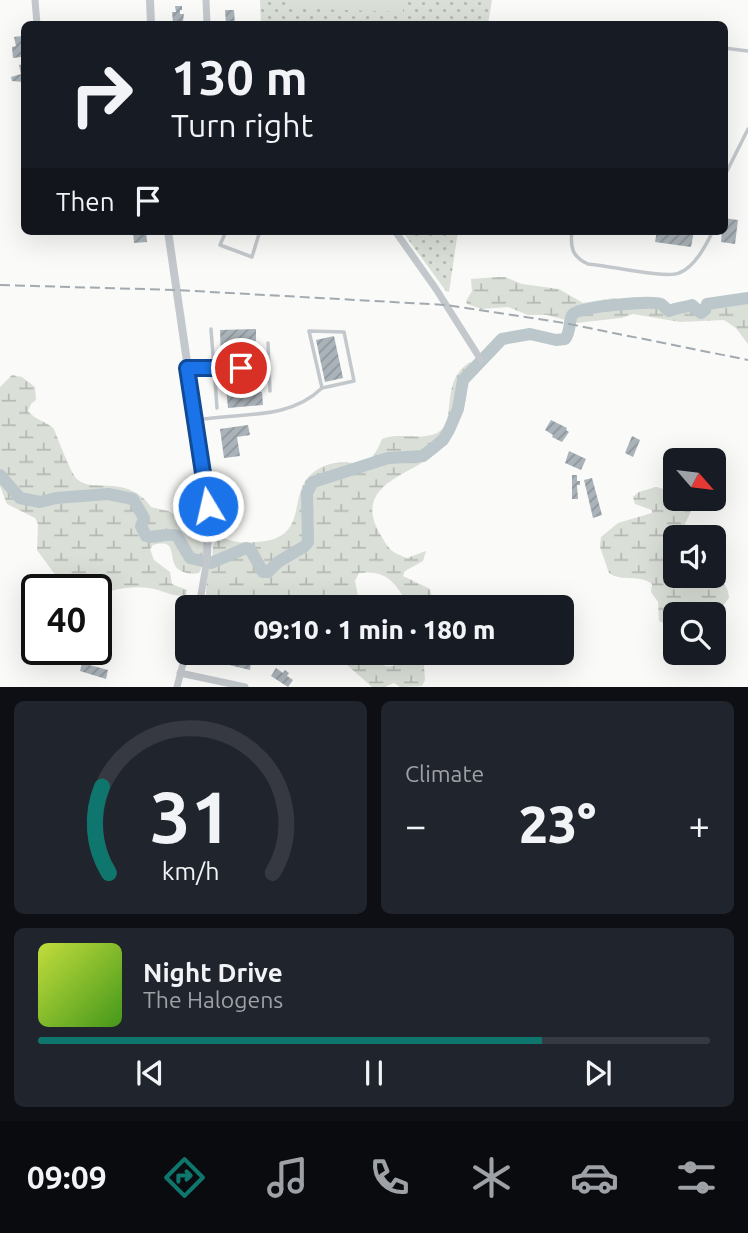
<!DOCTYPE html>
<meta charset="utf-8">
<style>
:root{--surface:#171b24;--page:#20242c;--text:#f1f3f6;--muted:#9ea1a6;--line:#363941;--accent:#0f766e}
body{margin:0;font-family:Ubuntu,sans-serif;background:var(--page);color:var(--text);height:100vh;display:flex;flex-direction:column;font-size:26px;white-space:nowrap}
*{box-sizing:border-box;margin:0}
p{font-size:23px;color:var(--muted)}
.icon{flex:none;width:38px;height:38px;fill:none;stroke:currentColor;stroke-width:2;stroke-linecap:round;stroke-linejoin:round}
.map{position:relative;height:687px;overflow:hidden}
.side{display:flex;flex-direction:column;gap:14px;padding:14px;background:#0d0f14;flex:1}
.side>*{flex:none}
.hud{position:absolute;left:21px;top:21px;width:707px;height:214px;border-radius:10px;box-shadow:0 7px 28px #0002;background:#171b24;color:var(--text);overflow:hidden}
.needle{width:46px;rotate:118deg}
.tools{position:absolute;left:663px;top:448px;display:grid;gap:14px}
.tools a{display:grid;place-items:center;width:63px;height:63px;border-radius:10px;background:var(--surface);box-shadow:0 7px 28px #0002;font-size:35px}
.speed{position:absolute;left:21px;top:574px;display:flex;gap:14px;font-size:35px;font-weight:700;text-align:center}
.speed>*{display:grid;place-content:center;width:91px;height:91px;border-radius:50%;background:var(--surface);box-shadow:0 7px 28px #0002;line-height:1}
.speed .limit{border:4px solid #111;border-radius:10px;background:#fff;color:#111}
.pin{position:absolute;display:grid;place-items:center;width:60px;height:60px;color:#fff;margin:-30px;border:4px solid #fff;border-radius:50%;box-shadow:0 2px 7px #0007}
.me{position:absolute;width:77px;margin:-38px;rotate:351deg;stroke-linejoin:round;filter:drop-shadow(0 0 5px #0008)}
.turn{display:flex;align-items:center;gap:24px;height:147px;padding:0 35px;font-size:32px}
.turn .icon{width:91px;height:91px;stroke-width:2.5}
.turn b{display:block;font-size:49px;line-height:60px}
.then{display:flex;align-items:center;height:66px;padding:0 35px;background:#0003;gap:14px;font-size:26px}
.big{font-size:52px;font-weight:800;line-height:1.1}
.side .card{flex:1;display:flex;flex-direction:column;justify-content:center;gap:10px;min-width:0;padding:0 24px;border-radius:10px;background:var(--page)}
.side .dial{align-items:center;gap:0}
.dial svg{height:182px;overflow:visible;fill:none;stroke:var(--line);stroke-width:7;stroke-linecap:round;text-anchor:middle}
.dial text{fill:var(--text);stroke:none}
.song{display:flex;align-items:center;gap:21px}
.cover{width:84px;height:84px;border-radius:10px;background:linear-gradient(135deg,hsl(70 70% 55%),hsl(100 70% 35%))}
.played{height:7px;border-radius:4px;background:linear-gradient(90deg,var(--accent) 75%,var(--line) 75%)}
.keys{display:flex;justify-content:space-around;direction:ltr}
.heat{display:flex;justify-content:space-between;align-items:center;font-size:38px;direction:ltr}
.side .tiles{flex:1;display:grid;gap:14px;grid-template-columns:1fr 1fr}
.card:last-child{grid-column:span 2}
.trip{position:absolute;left:175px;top:595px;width:399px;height:70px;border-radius:10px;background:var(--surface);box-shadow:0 7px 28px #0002;font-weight:800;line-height:70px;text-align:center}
.tabs{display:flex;height:112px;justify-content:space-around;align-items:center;background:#090b0e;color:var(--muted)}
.tabs .icon{width:49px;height:49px}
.tabs .active{color:var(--accent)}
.tabs b{font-size:32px;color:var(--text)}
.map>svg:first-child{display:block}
.wetland{fill:url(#wetland-marsh)}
.park{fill:url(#park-dots)}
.pitch{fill:#dadfd7}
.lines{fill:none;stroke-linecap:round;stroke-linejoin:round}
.river{stroke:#bbc7cb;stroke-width:12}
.building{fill:url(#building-hatch)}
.service{stroke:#c3c8cc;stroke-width:3.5}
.minor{stroke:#c3c8cc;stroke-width:7}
.tertiary{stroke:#c3c8cc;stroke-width:8}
.rail{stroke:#a2aab0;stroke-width:2;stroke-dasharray:10 5;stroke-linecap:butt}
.route-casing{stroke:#114b97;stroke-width:18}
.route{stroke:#1a73e8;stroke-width:12}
</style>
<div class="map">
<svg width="748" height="687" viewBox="0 0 748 687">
<defs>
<pattern id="wetland-marsh" width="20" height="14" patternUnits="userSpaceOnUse" patternTransform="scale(1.75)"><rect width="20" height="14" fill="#dadfd7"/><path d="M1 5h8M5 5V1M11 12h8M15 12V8" fill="none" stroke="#b4b9b4"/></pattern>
<pattern id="park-dots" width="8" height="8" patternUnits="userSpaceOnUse" patternTransform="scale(1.75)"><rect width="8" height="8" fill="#dadfd7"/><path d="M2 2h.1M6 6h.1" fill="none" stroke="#b4b9b4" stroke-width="1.8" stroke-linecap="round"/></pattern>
<pattern id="building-hatch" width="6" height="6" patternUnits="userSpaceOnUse" patternTransform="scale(1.75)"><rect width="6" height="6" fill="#aab3b9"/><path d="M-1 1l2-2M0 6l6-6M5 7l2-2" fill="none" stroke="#8e969c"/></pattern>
</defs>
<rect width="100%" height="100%" fill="#fafaf8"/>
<!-- wetland -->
<g class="wetland">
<path d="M498,277H505L522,284L559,289L583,303L614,298L677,310L748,301V344L736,328L724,320L680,322L633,314L621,318L576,323L547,315H528L508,307L481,309L467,304L466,301L472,291L471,279Z"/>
<path d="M470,362L475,363L465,387C469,398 463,406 458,417C452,431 447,442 436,453C412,475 351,484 380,534C389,549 390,552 407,558L426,551L423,561L405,571L403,576L430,589L434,607H410C396,585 389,569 359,573L355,581L360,607H305L297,604L242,599L215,602L206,599L207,569L212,562L213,546L217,540L224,538C235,543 244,543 256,542C316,539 281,488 320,468C351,452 366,480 382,439C400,432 420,441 437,433C459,422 438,382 470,362Z"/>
<path d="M12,375L22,377L35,387L36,400L31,404L28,411C35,420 46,421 54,429C57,437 72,476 77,479C92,494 127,473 151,507L168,511L202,528C206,539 205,563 199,573C191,575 177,573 174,563C170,549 173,540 153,545L150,549L154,560L170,572L172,584L187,590L186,595C175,597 168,593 158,590C139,584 114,589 96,595V590H59L56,576L37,550L38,524L35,518L7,504L0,486V387Z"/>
<path d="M656,487L675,492L676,499H689L693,507L684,526L687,537H676V576C695,576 728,570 729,598C720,609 715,617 718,631L715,635L714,614H676L675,638L668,633L667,625L659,621L658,602L651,592L652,584C639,574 621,582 609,573L600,547L601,537L618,523L652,513V510L635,504L633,497L639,492Z"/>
<path d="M344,653H371C382,670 395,672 407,653H437L424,666L425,680L422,686L400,687L394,683L385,687H372L346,664Z"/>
</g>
<!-- park -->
<g class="park">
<path d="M260,0H492L488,24H261Z"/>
<path d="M402,231H458L449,292L446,291Z"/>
</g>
<!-- pitch -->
<path class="pitch" d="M289,0H403V12L289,8Z"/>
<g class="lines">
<!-- river -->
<path class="river" d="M0,475L20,498L40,502L56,498L108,494L133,499L144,518L141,526L146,536C156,539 166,532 177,536L190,558L211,563L246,548L250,549L263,572H268L278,562L305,546L308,542L307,493L313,482L388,458L423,456L443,440L449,430L458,409L463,380L502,339L530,334L556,340L565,339C572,330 568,319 573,314C578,307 651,300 661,304C664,306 666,309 669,311C678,307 684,308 692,305L701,313L705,310L707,304L748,298"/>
</g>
<!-- building -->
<g class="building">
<path d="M175,6H182V10H180V14H184L183,21L173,22L172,12H176Z"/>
<path d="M225,10H234L235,24H226Z"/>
<path d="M22,36L21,57L13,58L12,47L16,46L14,37Z"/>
<path d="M24,64V82L12,81L11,77L21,74L19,65Z"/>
<path d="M724,218L738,220L735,244L721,242L722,231H724Z"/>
<path d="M133,231H146L147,242L134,243Z"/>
<path d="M657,231H694L691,247L655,242Z"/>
<path d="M256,329V341H238V361H221L220,330Z"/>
<path d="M334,336L343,378L325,382L316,340Z"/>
<path d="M241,375L243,394L262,392L263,405L228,408L225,376Z"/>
<path d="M551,420L567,428L566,430L569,432L562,442L552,437L553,435L545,430Z"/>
<path d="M248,425L250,435L237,437L240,456L224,458L220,429Z"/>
<path d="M632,436L640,440L633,457L625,453Z"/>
<path d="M569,451L586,459L581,470L565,463Z"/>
<path d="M572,475H577V481H580V485H577L578,499H572Z"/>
<path d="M592,478L602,515L593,518L584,480Z"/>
<path d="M231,657L251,661L250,670L229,665Z"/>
<path d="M82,663L108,670L106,679L80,671Z"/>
<path d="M276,668L283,673L285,670L289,673L287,676L293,680L288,687L271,676Z"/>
</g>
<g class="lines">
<!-- service -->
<g class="service">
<path d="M724,48L748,51"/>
<path d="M724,177L748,129"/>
<path d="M226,231L220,245L252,257L259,234L253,231"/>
<path d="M572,231C570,247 572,257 588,264C606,265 666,279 679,273C695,267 706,245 713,231"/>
<path d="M211,329L217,408"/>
<path d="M268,343L269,368"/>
<path d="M189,368H269L270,391"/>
<path d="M197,420C240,412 288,421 322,388L309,331L344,332L354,381L322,388"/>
</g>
<!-- minor -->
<g class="minor">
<path d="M35,0L37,24"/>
<path d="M206,0L207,24"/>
<path d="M395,231L436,289L481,360"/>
<path d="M199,607L207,559"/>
<path d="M180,673L245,687"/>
<path d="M177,687L187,648"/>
</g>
<!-- tertiary -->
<g class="tertiary">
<path d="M150,0L151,24"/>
<path d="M168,231L208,506L207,559"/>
</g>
<!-- rail -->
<path class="rail" d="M0,285L176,290L446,305L564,323L748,360"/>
</g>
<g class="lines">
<!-- route casing -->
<g class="route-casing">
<path id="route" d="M208,506L187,368H241"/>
</g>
<!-- route -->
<use href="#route" class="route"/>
</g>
</svg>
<div class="tools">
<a><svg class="needle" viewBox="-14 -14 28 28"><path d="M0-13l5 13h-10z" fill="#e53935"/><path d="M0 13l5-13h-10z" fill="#9ea1a6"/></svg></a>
<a><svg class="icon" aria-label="sound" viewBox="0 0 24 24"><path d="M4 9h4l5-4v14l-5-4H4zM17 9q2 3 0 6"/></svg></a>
<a><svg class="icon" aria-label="search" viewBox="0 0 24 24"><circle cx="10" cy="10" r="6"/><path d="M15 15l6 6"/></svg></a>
</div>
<div class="speed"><div class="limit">40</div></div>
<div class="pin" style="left:241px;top:368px;background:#d93025"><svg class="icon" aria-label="arrive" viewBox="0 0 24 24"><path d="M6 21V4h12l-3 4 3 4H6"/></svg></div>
<svg class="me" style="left:208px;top:506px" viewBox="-20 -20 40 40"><circle r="17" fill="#1a73e8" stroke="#fff" stroke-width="3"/><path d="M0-11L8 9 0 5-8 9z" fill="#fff"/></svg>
<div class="trip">09:10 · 1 min · 180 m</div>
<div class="hud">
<div class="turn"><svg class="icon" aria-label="right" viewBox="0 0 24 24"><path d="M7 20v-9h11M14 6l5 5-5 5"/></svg><div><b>130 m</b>Turn right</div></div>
<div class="then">Then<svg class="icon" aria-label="arrive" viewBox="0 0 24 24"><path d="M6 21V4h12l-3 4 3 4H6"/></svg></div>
</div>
</div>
<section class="side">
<div class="tiles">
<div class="card dial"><svg viewBox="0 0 100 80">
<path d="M14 69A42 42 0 1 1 86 69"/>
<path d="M14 69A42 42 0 0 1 11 31" stroke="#0f766e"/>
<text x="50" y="56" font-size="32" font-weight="700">31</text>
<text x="50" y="72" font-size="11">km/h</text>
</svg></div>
<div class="card"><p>Climate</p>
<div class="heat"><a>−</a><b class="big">23°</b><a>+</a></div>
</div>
<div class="card">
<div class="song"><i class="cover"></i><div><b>Night Drive</b><p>The Halogens</p></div></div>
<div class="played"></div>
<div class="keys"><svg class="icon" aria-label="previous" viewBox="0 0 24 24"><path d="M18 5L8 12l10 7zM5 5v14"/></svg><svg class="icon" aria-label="pause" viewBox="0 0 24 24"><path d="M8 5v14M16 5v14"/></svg><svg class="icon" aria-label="next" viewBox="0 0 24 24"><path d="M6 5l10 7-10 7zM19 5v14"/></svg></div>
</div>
</div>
</section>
<nav class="tabs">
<b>09:09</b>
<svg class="icon active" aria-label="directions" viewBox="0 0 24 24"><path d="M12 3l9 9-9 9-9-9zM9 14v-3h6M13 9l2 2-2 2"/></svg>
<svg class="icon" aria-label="music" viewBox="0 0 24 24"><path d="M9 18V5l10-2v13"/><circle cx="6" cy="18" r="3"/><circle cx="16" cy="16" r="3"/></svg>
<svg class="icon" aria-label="phone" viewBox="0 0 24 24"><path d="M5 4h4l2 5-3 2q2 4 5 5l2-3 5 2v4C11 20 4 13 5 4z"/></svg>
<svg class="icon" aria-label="climate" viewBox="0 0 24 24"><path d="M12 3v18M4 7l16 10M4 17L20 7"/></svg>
<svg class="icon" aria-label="car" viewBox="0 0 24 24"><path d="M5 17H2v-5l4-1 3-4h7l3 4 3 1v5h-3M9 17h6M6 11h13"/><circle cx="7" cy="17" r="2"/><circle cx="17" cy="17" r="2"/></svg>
<svg class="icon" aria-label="filters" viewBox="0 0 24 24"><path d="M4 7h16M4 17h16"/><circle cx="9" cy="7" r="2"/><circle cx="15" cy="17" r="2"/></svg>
</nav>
